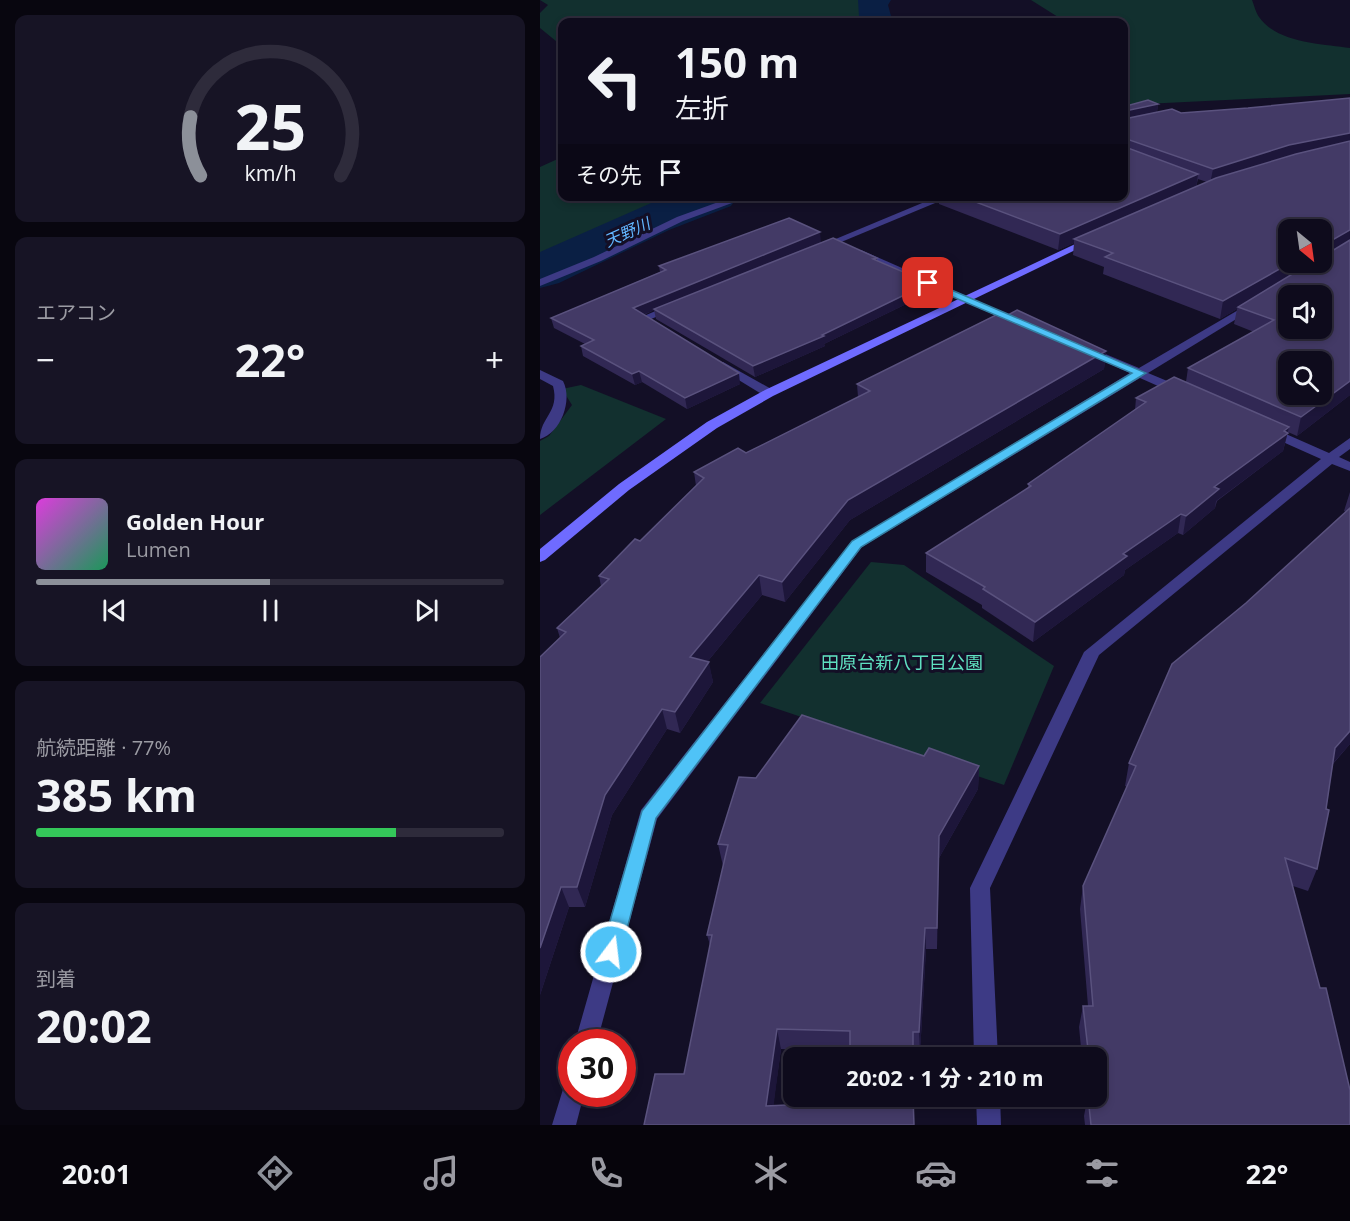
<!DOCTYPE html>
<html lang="ja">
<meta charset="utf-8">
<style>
:root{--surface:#0e0b1c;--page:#171425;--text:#f1f3f6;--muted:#9b9ba3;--line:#2e2b3b;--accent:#8c9099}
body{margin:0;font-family:"Open Sans","Noto Sans JP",sans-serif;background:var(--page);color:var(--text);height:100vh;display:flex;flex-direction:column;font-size:22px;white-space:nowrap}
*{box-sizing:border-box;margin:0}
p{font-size:20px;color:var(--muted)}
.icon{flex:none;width:33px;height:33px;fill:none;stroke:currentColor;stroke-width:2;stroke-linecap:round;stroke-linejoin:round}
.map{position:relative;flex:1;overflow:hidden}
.panel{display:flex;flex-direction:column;gap:15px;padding:15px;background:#08060f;width:540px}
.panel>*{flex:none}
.hud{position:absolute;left:18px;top:18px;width:570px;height:183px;border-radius:12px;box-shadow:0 3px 9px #0003,0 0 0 2px var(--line);background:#0e0b1c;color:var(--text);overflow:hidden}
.needle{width:39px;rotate:151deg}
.fabs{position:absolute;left:738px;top:219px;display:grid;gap:12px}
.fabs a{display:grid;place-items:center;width:54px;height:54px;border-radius:12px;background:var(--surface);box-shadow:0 3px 9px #0003,0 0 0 2px var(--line);font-size:30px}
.speed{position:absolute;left:18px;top:1029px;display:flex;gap:12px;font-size:30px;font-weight:700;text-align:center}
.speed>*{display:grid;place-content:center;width:78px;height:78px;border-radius:50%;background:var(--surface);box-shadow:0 3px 9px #0003,0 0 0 2px var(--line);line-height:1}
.speed .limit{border:9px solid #d22;background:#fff;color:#111}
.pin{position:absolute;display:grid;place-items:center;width:51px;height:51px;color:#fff;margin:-26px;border-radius:12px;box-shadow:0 3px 9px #0006}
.me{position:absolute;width:66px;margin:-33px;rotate:15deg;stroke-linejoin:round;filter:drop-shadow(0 0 4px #0008)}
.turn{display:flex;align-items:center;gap:21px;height:126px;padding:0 18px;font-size:27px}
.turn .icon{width:78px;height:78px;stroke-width:2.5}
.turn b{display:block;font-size:42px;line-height:51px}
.then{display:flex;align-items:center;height:57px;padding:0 18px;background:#0003;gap:12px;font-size:22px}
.big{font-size:45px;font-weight:700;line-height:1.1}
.panel .tile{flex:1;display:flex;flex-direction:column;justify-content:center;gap:9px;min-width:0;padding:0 21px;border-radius:12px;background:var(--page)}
.panel .dial{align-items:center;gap:0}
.dial svg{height:156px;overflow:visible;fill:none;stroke:var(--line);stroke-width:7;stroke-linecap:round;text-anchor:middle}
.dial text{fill:var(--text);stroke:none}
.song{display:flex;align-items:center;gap:18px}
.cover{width:72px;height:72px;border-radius:9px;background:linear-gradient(135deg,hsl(300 70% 55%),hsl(150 70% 35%))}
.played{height:6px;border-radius:3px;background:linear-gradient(90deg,var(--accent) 50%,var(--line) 50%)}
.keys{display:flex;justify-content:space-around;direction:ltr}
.heat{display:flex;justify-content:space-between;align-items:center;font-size:33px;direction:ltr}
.charge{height:9px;border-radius:4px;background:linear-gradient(90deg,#34c759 77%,var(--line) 0)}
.trip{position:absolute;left:243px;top:1047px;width:324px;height:60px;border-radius:12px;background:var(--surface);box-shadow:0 3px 9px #0003,0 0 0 2px var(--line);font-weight:700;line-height:60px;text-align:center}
.dock{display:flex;height:96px;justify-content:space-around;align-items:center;background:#06040b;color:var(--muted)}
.dock .icon{width:42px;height:42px}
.dock .selected{color:var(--accent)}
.dock b{font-size:27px;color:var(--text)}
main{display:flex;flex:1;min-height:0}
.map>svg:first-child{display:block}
.green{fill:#12302f}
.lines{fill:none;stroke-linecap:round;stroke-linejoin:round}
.river{fill:#0a1f44;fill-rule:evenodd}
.street{fill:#3d3a85;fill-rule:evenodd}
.secondary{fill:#6f6bff;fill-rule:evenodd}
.wall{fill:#312854;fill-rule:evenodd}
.shaded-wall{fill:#1d163a}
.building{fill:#433a66;stroke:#5a527e;stroke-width:1.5;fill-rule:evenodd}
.route{fill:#4fc3f7;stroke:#337fa1;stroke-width:1.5}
.labels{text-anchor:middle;stroke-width:6;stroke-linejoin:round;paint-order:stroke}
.far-water-label{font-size:16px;font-style:italic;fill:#62b6ff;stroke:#130f26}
.park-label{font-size:18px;fill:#5fe0c0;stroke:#130f26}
</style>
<main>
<section class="panel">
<div class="tile dial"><svg viewBox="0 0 100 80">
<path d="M14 69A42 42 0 1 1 86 69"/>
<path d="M14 69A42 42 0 0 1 9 39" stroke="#8c9099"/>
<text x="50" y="56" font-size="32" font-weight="700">25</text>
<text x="50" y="72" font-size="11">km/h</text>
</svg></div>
<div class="tile"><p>エアコン</p>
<div class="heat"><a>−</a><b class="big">22°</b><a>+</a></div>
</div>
<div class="tile">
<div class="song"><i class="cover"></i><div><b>Golden Hour</b><p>Lumen</p></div></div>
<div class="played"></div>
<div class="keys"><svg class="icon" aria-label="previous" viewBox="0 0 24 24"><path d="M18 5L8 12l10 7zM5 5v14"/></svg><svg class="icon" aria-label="pause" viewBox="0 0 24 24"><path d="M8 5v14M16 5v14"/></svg><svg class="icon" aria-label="next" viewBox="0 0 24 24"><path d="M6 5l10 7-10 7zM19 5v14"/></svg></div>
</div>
<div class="tile"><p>航続距離 · 77%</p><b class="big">385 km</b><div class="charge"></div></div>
<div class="tile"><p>到着</p><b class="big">20:02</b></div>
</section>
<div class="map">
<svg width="810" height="1125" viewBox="0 0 810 1125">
<rect width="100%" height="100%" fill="#130f26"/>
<!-- green -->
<g class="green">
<path d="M0,0H330L321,22H22V46L0,28V13L8,5Z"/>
<path d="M491,0H712C714,5 716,13 719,17C737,43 782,44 810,48V94L584,105V22H526Z"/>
<path d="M22,157V196L162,197L144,201L45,246L0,259V167Z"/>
<path d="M41,385L126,419L0,515V441L9,436L32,405L22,389Z"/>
<path d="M331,562L364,565L514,666L464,785L220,703Z"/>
</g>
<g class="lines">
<!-- river -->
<g class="river">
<path d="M318,0H351L348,5L351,16L347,22H317L319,16Z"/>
<path d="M127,196H198L191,206L129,230L19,283L0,288V252Z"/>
</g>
<!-- street -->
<g class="street">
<path d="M195,196H211L143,221L61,261L0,286V279L54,257L137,217Z"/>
<path d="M399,196H412L282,250L274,248Z"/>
<path d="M315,250H321L483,321L481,323H473L315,254Z"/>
<path d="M712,302L716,303V307L608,373L644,388V394H636L600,378L322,547L117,819L57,1042H35L101,810L312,541L590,373L543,352V348H551L599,368Z"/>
<path d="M134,303L138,304V308L111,319L117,323V327H109L97,319Z"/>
<path d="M183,362L233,390L235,393L229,397L225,396L179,368V364Z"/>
<path d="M0,370L23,381C33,400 21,433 0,439C0,417 20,412 13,386L0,379Z"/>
<path d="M728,426L789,453L810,438V449L799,457L810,462V471L792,464L559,655L450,888L458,1058H434L430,888L544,652L781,459L723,433L722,430Z"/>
<path d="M32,1082V1094H44L36,1125H12L24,1086Z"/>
<path d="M436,1096H460L461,1125H437Z"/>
</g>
<!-- secondary -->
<path class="secondary" d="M548,238L556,240L233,396L177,428L89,490L5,560L0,562V549L79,484L167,422L225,390Z"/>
</g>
<!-- wall -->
<g class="wall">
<path d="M810,98V395L757,436L748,432L743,451L677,501L675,508L643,535L638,533L585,570L584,575L493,642L442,608V605L386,572V553L488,488V484L595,410L596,398L646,382L648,368L714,332L694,324L697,309L680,319L563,274L564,267L533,255L534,243L518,250L399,204V196H584V102L590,105L618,104L617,112L641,113L708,108ZM658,179L667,182L656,187Z"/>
<path d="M281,242L178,284L337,258V261L389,293L284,344L285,346L215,377L116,319L114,310L104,315L200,384L147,409L102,382L95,385L43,356L41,346L45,344L14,328L11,318L120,272L119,266Z"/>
<path d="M566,351L564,369L310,520L245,602L222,595L168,661L173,682L140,733L127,729L72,815L45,907H29L0,995L20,638L17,628L61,586L59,576L100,541L156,486L154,472L206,453L318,397L317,384Z"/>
<path d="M810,492V744L793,764L777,869L768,891L753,886L810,1125H545L544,1116L547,1100V1096H556V1058H542L539,1027L543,1006H548L540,909L543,886L587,787L585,786L589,763L706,603L806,512L804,511Z"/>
<path d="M384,756L439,766L438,789L399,858L397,949H386L380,1053H373L374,1058H310V1051L241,1049L233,1106L310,1102V1096H374V1125H104L144,1074L170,945L167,935L183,866L178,844L216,778Z"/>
</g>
<!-- shaded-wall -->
<g class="shaded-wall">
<path d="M618,104L616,117L584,125L585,111Z"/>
<path d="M810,133V147L670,184L673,169L749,145Z"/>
<path d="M658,174L656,189L534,239V243L518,250L520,234Z"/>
<path d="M810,230V244L782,260V246Z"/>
<path d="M280,232L281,242L95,318L93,308Z"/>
<path d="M752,262H777L698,307L697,309L680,319L683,301Z"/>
<path d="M389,283V293L284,344L285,346L215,377L213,366L282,335Z"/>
<path d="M566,351L564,369L310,520L245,602L242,582L308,500Z"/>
<path d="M99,371L102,382L95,385L92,374Z"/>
<path d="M199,373L200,384L147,409L145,398Z"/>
<path d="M810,381V395L757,436L761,417Z"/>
<path d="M749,427L743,451L676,501L675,508L643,535L646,516L674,487Z"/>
<path d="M641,514L638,533L585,570L584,575L493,642L495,622L583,554Z"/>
<path d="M219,575L222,595L154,678L150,657Z"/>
<path d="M169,662L173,682L140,733L135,712Z"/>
<path d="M122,709L127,729L72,815L45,907L37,887L65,795Z"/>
<path d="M810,731V744L787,770L795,748Z"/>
<path d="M439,766L438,789L399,858L397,949L399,836Z"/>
<path d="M21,887L29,907L0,995V948Z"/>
<path d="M385,928L386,949L380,1053L379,1032Z"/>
<path d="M237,1029L241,1049L231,1125L226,1106Z"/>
</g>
<!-- building -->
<g class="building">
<path d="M810,98V133L749,145L673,169L584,138L585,147L658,174L520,234L420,196H584V102L590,105L608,100L618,104L585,111L584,119L632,109L641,113L708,108Z"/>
<path d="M810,141V230L782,246V230H748V262H752L683,301L565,257L573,253L534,239L676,178L756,154Z"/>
<path d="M249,218L280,232L93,308L199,373L145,398L99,371L92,374L41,346L54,340L11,318L126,270L119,266Z"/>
<path d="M293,238L337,258L333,259L389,283L282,335L284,336L213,366L114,309Z"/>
<path d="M810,240V381L761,417L648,368L734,320L698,307L772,262H782V257ZM748,296H782V328H748ZM748,362H782V394H748Z"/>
<path d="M477,310L566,351L308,500L242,582L219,575L150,657L169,662L135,712L122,709L65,795L37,887H21L0,948V657L26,632L17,628L69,579L59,576L95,539L100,541L164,478L154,472L198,448L206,453L330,391L317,384L462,312L468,315Z"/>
<path d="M634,377L749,427L744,431L748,433L674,487L679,489L646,516L641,514L583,554L587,556L495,622L443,589L445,587L386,553L491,486L488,484L606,402L596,398Z"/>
<path d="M810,508V731L795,748L786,809L789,810L777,869L745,858L780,988H786L810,1090V1125H551L548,1096H556V1058H549L543,1006H553L543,886L596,766L589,763L632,664L706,603Z"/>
<path d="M262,715L384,756L389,748L439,766L399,836L397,928H385L379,1032H373V1058H310V1031L237,1029L226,1106L310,1102V1096H373L374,1125H104L115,1074H144L172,935H167L188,845L178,844L199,777L216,778Z"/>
</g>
<!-- route -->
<path class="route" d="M388,280L606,373L321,547L116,818L81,952L78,958L71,961L64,958L61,952L102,811L312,541L592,373L385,285L383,283Z"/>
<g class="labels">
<!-- far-water labels -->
<g class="far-water-label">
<text transform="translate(87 232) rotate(-24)" y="6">天野川</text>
</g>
<!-- park labels -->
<g class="park-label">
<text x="362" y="669">田原台新八丁目公園</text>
</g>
</g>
</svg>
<div class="fabs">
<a><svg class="needle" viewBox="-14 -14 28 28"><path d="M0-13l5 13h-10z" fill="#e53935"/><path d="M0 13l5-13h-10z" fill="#9b9ba3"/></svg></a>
<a><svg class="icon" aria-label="sound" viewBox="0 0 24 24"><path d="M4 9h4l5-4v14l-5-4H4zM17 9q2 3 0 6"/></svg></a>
<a><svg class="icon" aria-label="search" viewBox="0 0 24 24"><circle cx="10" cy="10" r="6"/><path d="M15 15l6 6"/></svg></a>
</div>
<div class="speed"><div class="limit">30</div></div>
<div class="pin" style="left:388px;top:283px;background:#d93025"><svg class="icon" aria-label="arrive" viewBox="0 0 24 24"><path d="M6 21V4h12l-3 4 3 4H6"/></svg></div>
<svg class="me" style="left:71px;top:952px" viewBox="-20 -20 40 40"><circle r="17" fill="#4fc3f7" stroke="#fff" stroke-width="3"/><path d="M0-11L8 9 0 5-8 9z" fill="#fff"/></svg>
<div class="trip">20:02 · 1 分 · 210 m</div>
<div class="hud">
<div class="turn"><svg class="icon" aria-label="left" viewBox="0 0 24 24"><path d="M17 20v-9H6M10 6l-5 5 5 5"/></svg><div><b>150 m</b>左折</div></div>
<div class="then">その先<svg class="icon" aria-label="arrive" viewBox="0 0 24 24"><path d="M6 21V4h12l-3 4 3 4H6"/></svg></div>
</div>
</div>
</main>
<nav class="dock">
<b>20:01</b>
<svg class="icon selected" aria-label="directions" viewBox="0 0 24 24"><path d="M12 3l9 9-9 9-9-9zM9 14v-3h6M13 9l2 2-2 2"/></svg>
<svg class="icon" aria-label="music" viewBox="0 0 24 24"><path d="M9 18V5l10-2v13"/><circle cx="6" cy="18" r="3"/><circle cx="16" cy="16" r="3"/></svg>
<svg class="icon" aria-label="phone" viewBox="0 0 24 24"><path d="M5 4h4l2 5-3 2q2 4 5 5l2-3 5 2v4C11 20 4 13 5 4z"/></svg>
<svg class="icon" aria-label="climate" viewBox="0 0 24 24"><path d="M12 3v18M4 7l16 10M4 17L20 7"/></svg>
<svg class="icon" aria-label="car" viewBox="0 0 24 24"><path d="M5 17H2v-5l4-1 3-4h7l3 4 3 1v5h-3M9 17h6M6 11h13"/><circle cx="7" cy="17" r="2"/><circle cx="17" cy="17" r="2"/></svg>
<svg class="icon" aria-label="filters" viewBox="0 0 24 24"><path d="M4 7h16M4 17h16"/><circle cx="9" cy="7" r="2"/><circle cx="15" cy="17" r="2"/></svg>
<b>22°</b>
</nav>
